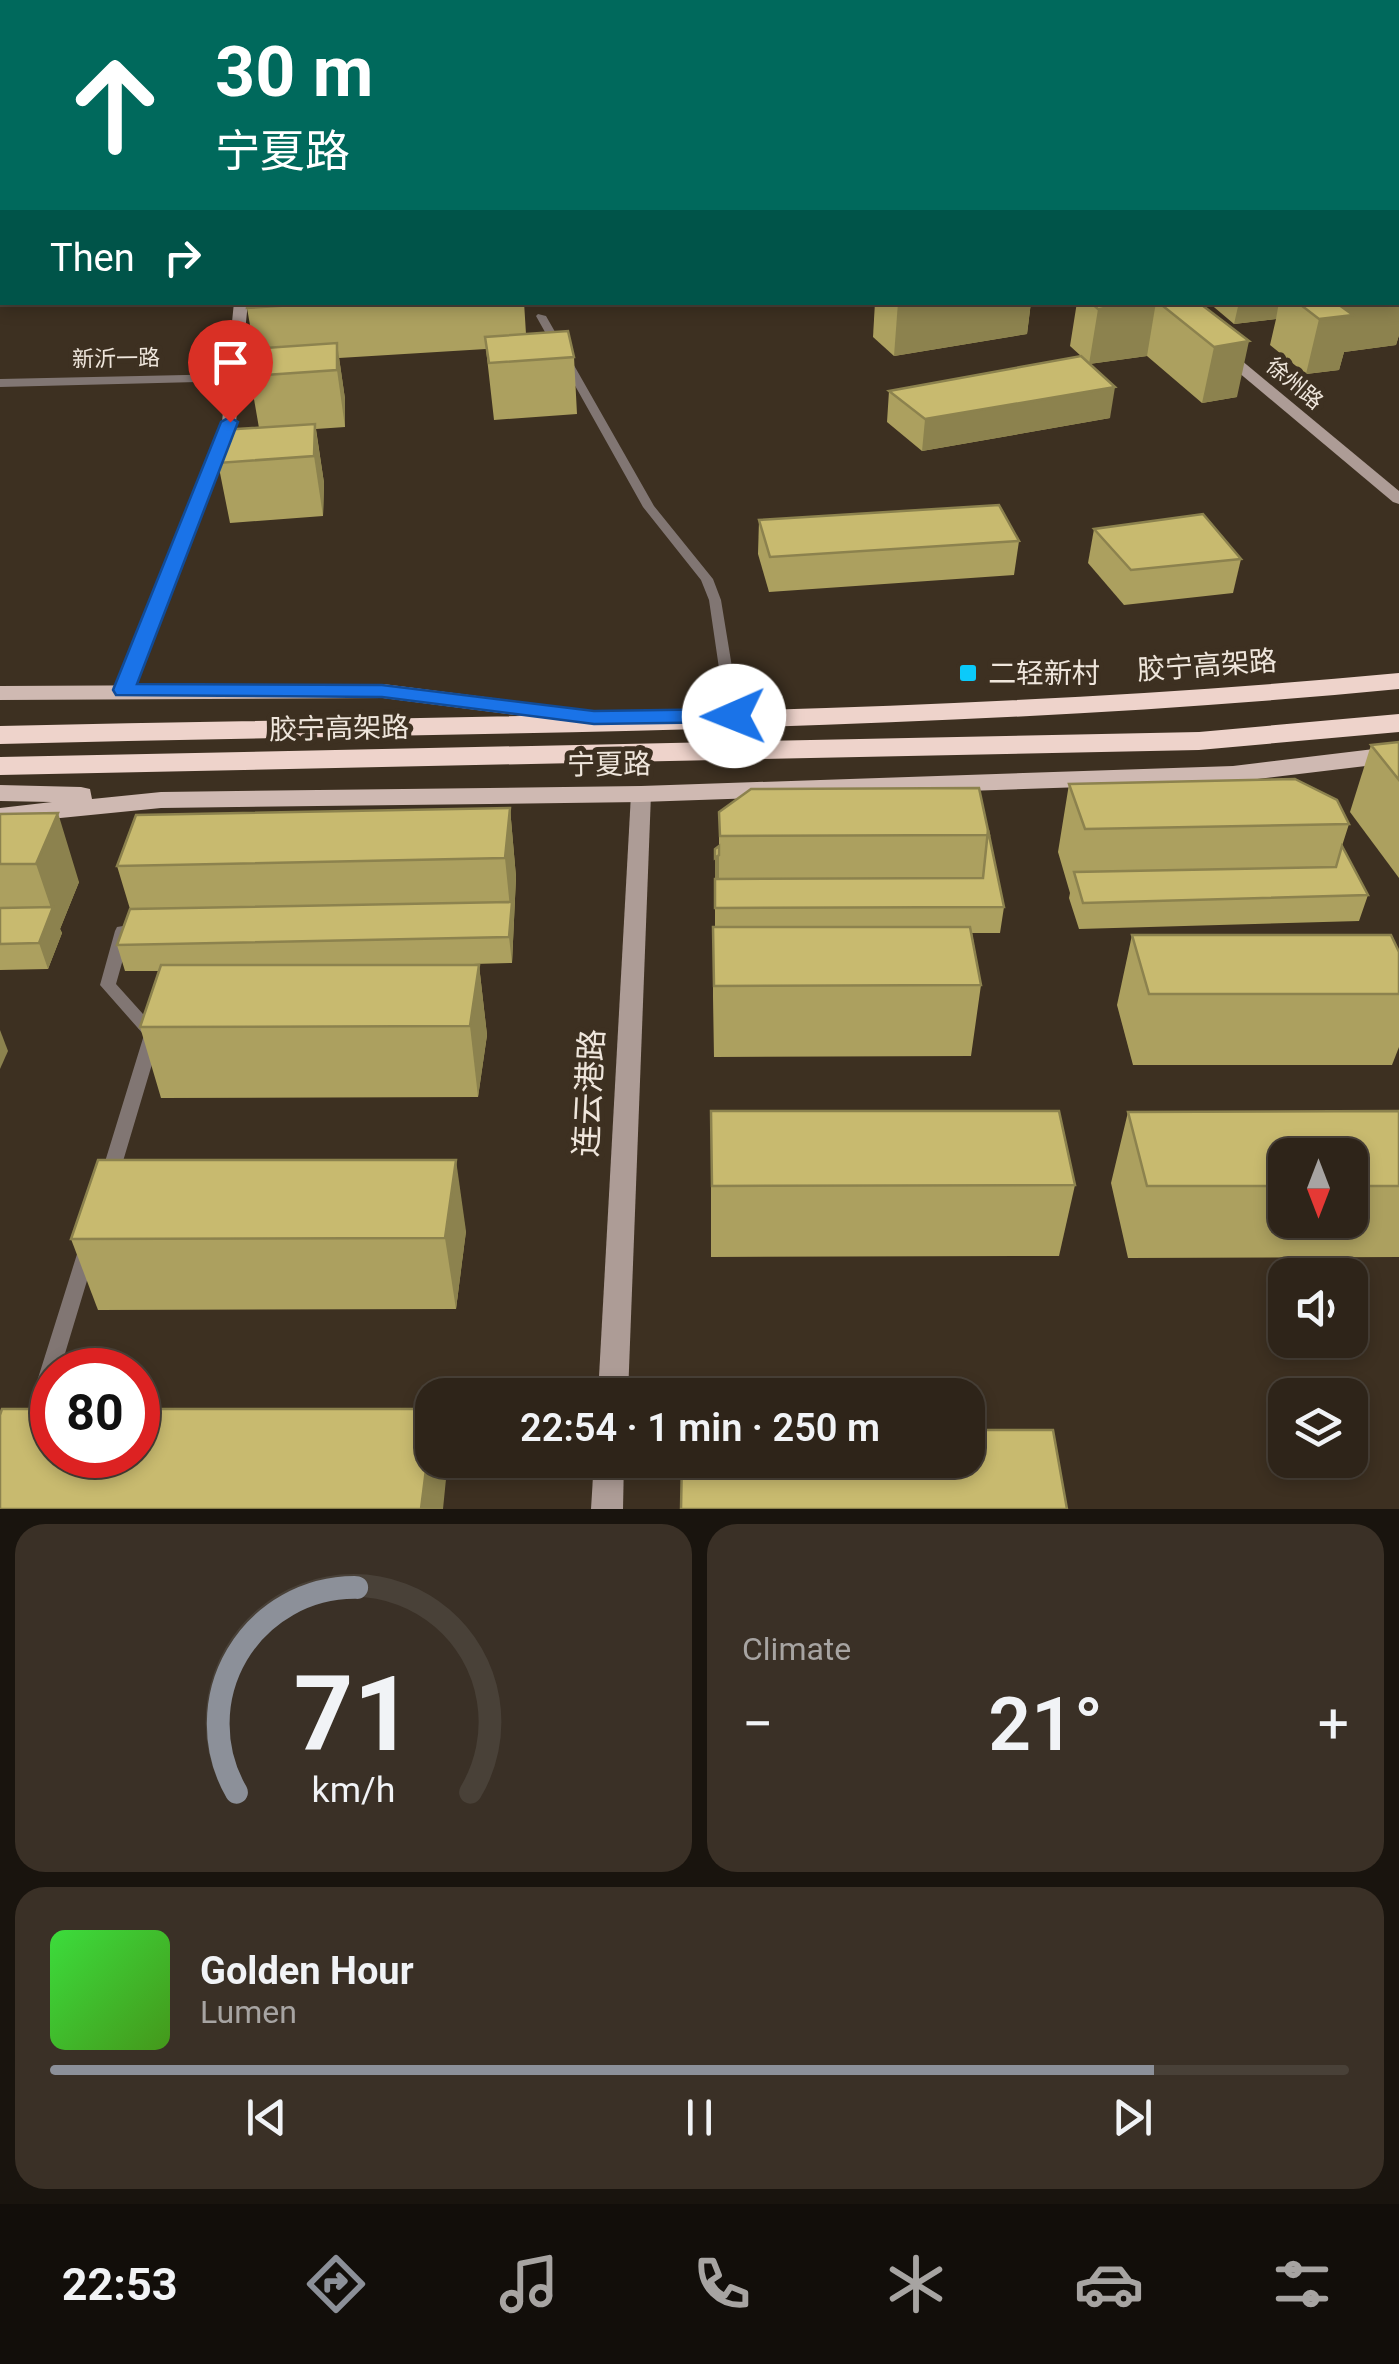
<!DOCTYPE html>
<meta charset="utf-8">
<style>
:root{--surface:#2e2419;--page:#3a3026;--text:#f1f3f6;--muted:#a7a4a2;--line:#494138;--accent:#8c9099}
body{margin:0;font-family:Roboto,"Noto Sans SC",sans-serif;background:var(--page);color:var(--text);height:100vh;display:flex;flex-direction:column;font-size:38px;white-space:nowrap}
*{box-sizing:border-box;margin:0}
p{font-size:32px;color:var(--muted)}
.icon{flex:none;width:55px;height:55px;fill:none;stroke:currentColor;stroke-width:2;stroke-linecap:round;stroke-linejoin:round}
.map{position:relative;height:1509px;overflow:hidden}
.panel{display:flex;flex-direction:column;gap:15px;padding:15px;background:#19140e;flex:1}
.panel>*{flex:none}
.top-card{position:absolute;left:0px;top:0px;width:1400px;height:305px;box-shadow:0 5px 15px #0003,0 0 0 2px var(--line);background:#00695c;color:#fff;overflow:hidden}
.needle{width:65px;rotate:180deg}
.controls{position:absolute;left:1268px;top:1138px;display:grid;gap:20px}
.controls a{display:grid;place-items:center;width:100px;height:100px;border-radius:20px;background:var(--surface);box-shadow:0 5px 15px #0003,0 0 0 2px var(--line);font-size:50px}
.speed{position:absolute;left:30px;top:1348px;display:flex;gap:20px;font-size:50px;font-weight:700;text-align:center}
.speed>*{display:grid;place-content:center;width:130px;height:130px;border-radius:50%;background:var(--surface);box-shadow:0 5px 15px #0003,0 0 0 2px var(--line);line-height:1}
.speed .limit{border:15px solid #d22;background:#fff;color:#111}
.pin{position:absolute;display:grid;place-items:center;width:85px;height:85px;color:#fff;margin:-102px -42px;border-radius:50% 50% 50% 0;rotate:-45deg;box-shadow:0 0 10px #0007}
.pin .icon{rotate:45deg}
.me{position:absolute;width:110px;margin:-55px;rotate:269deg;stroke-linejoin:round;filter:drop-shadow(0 0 8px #0008)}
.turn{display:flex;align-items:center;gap:35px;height:210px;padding:0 50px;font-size:45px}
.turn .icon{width:130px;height:130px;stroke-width:2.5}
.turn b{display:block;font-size:70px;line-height:85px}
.then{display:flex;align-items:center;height:95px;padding:0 50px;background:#0003;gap:20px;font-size:38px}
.big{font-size:75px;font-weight:600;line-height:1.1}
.panel .card{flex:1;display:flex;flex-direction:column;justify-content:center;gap:15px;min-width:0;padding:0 35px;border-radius:30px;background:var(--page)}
.panel .dial{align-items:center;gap:0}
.dial svg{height:260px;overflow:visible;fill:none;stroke:var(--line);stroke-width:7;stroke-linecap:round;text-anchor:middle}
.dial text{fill:var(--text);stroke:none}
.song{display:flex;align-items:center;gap:30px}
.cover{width:120px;height:120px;border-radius:15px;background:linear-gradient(135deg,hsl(120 70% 55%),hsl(100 70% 35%))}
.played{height:10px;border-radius:5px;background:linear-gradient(90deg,var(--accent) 85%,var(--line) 85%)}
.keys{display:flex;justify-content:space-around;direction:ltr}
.heat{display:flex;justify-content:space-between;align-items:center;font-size:55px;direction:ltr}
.panel .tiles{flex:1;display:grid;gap:15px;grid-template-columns:1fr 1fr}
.card:last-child{grid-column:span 2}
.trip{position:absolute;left:415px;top:1378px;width:570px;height:100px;border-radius:30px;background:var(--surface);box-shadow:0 5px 15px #0003,0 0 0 2px var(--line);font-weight:600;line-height:100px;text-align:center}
.tabs{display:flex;height:160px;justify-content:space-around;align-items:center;background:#120e0a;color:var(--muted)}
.tabs .icon{width:70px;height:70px}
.tabs .selected{color:var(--accent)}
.tabs b{font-size:45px;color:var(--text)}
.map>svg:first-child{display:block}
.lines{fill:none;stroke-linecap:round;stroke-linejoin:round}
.lane{fill:#817673;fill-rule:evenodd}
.street{fill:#817673;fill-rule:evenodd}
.secondary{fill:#ad9c96;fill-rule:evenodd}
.primary{fill:#cfb9b2;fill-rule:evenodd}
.highway{fill:#eed3cb;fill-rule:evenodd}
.wall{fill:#aca05f;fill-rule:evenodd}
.shaded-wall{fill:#8c824e}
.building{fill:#c8ba6f;stroke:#8c824e;stroke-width:2.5}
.route{fill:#1a73e8;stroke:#114b97;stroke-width:2.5}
.poi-dot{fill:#0bcafa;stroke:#3d3021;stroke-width:4}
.labels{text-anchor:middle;stroke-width:10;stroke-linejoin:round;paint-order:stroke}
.far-street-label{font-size:22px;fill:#efe6dc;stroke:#3d3021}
.street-label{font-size:28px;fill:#efe6dc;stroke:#3d3021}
.poi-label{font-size:28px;fill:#efe6dc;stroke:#3d3021;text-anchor:start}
.near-street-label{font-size:32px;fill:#efe6dc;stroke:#3d3021}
</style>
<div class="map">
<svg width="1399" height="1509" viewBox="0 0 1399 1509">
<rect width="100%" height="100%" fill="#3d3021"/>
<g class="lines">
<!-- lane -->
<g class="lane">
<path d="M866,0H874L876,2H869Z"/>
<rect x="1398" y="225" width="1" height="5"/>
<path d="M538,314L546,316L654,506L713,579L721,600L740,716L738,719H728L726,716L709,600L701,580L643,507L536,316Z"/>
<path d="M123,926L129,927L131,931L116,984L161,1034L118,1178L115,1183L109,1185L103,1183L100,1178L144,1035L100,985L115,931L117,927Z"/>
<path d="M87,1243L94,1245L96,1251L60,1370H52C52,1393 49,1412 40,1433L33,1436L26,1433L23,1426L78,1251L80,1245Z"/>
</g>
<!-- street -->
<g class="street">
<rect x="0" y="231" width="2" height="8"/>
<path d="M232,374L239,378L237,381L0,387V379Z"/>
</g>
<!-- secondary -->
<g class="secondary">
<path d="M169,0H177L178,2H170Z"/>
<path d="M748,0H758L759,2H750Z"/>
<path d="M1399,4V10H1398V5Z"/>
<path d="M234,302H248L236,422L134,690L124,696L117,694L114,690L222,422Z"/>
<path d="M1219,350H1229L1399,491V504L1393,502L1219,356Z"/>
<path d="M641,787L651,794L628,1395H598L631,794Z"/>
<path d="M594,1460H624L623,1509H591Z"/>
</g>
<!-- primary -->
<g class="primary">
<path d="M383,684L594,711L606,718L594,725L383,698L0,700V686Z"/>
<path d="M1399,746V762L1233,782L641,802L161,808L0,824V808L52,802L0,801V785L81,787L90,789L92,799L161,792L641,786L1233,766Z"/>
</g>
<!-- highway -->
<g class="highway">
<path d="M1399,673V689C935,734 466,732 0,744V726C466,715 935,717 1399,673Z"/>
<path d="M1399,714V732L1199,750L0,775V757L1199,732Z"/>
</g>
</g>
<!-- wall -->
<g class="wall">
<path d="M1231,0H1359V2H1230Z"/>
<path d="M1399,35V96H1398V41Z"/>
<rect x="1398" y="116" width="1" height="68"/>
<path d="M1398,228L1399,229V335L1396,345L1344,352L1339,370L1306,374L1270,345L1276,319L1234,324L1208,302H1398Z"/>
<path d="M248,302H524L526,334L574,357L577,414L494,420L486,349L339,358L345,399V427L316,429L324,483L323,516L230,523L218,463L259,428L250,376L254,348L247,308Z"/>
<path d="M875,302H1031L1027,334L894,356L873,337Z"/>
<path d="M1077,302H1198L1237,397L1202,403L1147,356L1089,364L1110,418L922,451L887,422L889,391L1081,356L1070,346Z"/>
<path d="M759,520L1019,541L1014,575L769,592L758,554Z"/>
<path d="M1094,529L1241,559L1233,593L1124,605L1088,563Z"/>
<path d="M1399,742V878L1350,812L1371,745Z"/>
<path d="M1069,784L1349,824L1342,846L1368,895L1359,921L1079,929L1069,898L1070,893L1058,852Z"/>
<path d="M979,788L1004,907L1000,933H972L981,985L971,1056L714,1057L713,997V927H715V849L719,846V812Z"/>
<path d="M510,808L516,877L512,963L437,965H479L487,1035L478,1097L161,1098L140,1027L159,971H125L117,945L130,909L117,866Z"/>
<path d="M0,814L79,882L60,929L62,933L48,969L0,970Z"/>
<path d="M1132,935L1399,952V1047L1392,1065H1133L1117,1005Z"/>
<path d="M711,1111L1075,1185L1059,1256L711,1257Z"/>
<path d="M1399,1111V1257L1128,1258L1111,1183L1128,1112ZM1285,1155H1350V1220H1285Z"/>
<path d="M466,1231L456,1309L98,1310L71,1239Z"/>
</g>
<!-- shaded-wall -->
<g class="shaded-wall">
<path d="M28,0H118L119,2H29Z"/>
<path d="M212,0H302V1L285,2H213Z"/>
<rect x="1287" y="0" width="72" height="2"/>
<path d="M0,15L2,25V65L0,66Z"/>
<path d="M1398,293H1399V335L1396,345L1344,352L1339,370L1306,374L1319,319L1332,302H1398Z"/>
<path d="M898,302H1031L1027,334L894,356Z"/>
<path d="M1147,302H1156L1147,356L1089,364L1098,309Z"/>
<path d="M1239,302H1279L1276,319L1234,324Z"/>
<path d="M1249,341L1237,397L1202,403L1214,347Z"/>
<path d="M337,343L345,399V427L337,370Z"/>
<path d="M1115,387L1110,418L922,451L925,419Z"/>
<path d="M315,424L324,483L323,516L314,456Z"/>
<path d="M510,808L516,877L512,963L509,937L511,918L505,858Z"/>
<path d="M58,813L79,882L60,929L62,933L48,969L39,943L52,911L36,864Z"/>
<path d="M719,855V880L715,884V858Z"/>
<path d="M479,965L487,1035L478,1097L470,1026Z"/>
<path d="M0,1030L8,1051L0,1069Z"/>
<path d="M456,1160L466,1231L456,1309L445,1238Z"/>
<path d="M432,1422V1460H443L446,1479L443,1509H421Z"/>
</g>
<!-- building -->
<g class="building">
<rect x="1398" y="116" width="1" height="42"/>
<path d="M248,302H342L247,308Z"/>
<path d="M1090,302H1147L1098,309Z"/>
<path d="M1158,302H1198L1249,341L1214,347Z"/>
<path d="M1297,302H1335L1353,315L1319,319Z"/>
<path d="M568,331L574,357L489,363L485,337Z"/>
<path d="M337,343V370L250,376L252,349Z"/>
<path d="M1081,356L1115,387L925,419L889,391Z"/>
<path d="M315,424L314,456L218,463L222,430Z"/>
<path d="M999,505L1019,541L770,557L759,520Z"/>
<path d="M1203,514L1241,559L1131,570L1094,529Z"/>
<path d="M1399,742V780L1371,745Z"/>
<path d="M1295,779L1337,800L1349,824L1085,829L1069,784Z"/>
<path d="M979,788L989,835L720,836L719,812L751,789Z"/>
<path d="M510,808L505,858L117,866L136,815Z"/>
<path d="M58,813L36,864H0V814Z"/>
<path d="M988,830L1004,907L715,908V879L983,878Z"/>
<path d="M719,846V855L715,858V849Z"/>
<path d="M1342,846L1368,895L1083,903L1074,872L1336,867Z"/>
<path d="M512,902L509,937L117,945L130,909Z"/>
<path d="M53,907L39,943L0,944V908Z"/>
<path d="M713,927H970L981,985L714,986Z"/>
<path d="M1132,935H1391L1399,952V994H1149Z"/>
<path d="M161,965H479L470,1026L140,1027Z"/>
<path d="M711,1111H1059L1075,1185L712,1186Z"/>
<path d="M1399,1111V1186H1350V1155H1285V1186H1147L1128,1112Z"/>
<path d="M98,1160H456L445,1238L71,1239Z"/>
<path d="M2,1409H52V1455H138V1409H432V1422L421,1509H0V1415Z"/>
<path d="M968,1430H1053L1067,1509H681L682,1460H968Z"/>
</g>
<!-- route -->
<path class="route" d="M230,417L238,422L137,684L382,685L594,711L734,709L745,716L734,722L594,724L382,697L116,695L113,690L221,422Z"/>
<!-- markers -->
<rect class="poi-dot" x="958" y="663" width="20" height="20" rx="5"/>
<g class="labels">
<!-- far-street labels -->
<g class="far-street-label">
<text transform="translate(116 358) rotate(-1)" y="8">新沂一路</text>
<text transform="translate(1295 383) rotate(40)" y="8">徐州路</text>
</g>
<!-- street labels -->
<g class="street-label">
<text transform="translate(1207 665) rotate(-4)" y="10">胶宁高架路</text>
<text transform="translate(339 728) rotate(-1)" y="10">胶宁高架路</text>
<text transform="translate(609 764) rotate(-1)" y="10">宁夏路</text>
</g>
<!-- poi labels -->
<g class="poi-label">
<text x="988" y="683">二轻新村</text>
</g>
<!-- near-street labels -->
<g class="near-street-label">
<text transform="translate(589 1093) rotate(-87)" y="11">连云港路</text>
</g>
</g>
</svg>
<div class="controls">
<a><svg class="needle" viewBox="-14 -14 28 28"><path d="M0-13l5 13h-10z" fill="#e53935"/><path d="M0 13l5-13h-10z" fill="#a7a4a2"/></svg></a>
<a><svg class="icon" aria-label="sound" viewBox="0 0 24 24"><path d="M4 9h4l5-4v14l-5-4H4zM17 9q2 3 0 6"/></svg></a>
<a><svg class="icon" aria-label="layers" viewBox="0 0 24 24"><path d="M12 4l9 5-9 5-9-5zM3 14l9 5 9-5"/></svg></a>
</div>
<div class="speed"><div class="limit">80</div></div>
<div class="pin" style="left:230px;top:422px;background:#d93025"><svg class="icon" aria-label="arrive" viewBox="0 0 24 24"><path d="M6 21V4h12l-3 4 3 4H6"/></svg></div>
<svg class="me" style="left:734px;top:716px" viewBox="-20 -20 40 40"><circle r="19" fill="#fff"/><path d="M0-13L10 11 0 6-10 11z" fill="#1a73e8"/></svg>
<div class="trip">22:54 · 1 min · 250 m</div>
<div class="top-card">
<div class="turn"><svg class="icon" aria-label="ahead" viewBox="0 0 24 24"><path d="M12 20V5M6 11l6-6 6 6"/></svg><div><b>30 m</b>宁夏路</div></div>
<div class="then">Then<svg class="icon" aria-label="right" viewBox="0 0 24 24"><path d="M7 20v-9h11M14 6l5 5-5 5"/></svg></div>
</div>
</div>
<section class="panel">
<div class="tiles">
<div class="card dial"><svg viewBox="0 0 100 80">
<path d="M14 69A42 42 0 1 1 86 69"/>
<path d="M14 69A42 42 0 0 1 51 6" stroke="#8c9099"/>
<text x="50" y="56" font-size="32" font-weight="700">71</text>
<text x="50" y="72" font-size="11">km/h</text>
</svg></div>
<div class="card"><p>Climate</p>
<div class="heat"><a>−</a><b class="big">21°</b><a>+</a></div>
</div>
<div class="card">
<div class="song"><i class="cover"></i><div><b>Golden Hour</b><p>Lumen</p></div></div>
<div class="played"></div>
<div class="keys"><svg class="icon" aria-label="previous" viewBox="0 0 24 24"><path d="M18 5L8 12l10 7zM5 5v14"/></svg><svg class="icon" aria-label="pause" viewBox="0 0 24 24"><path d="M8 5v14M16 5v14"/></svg><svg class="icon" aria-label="next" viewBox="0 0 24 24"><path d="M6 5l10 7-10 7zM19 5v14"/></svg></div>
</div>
</div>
</section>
<nav class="tabs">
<b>22:53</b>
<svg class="icon selected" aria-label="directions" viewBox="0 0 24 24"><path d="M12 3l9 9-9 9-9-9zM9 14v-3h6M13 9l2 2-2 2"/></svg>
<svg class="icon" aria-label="music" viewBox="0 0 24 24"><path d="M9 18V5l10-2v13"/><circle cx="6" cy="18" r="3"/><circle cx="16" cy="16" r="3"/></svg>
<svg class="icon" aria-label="phone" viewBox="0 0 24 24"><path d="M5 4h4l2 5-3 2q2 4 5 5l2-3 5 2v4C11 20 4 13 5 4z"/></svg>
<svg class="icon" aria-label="climate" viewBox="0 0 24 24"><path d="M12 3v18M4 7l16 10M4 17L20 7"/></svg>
<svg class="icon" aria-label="car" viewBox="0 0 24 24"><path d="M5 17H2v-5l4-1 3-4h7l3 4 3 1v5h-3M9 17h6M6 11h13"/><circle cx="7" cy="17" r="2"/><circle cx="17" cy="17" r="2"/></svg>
<svg class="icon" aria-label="filters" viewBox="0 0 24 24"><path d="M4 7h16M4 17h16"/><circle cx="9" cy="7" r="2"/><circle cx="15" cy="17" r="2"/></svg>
</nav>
